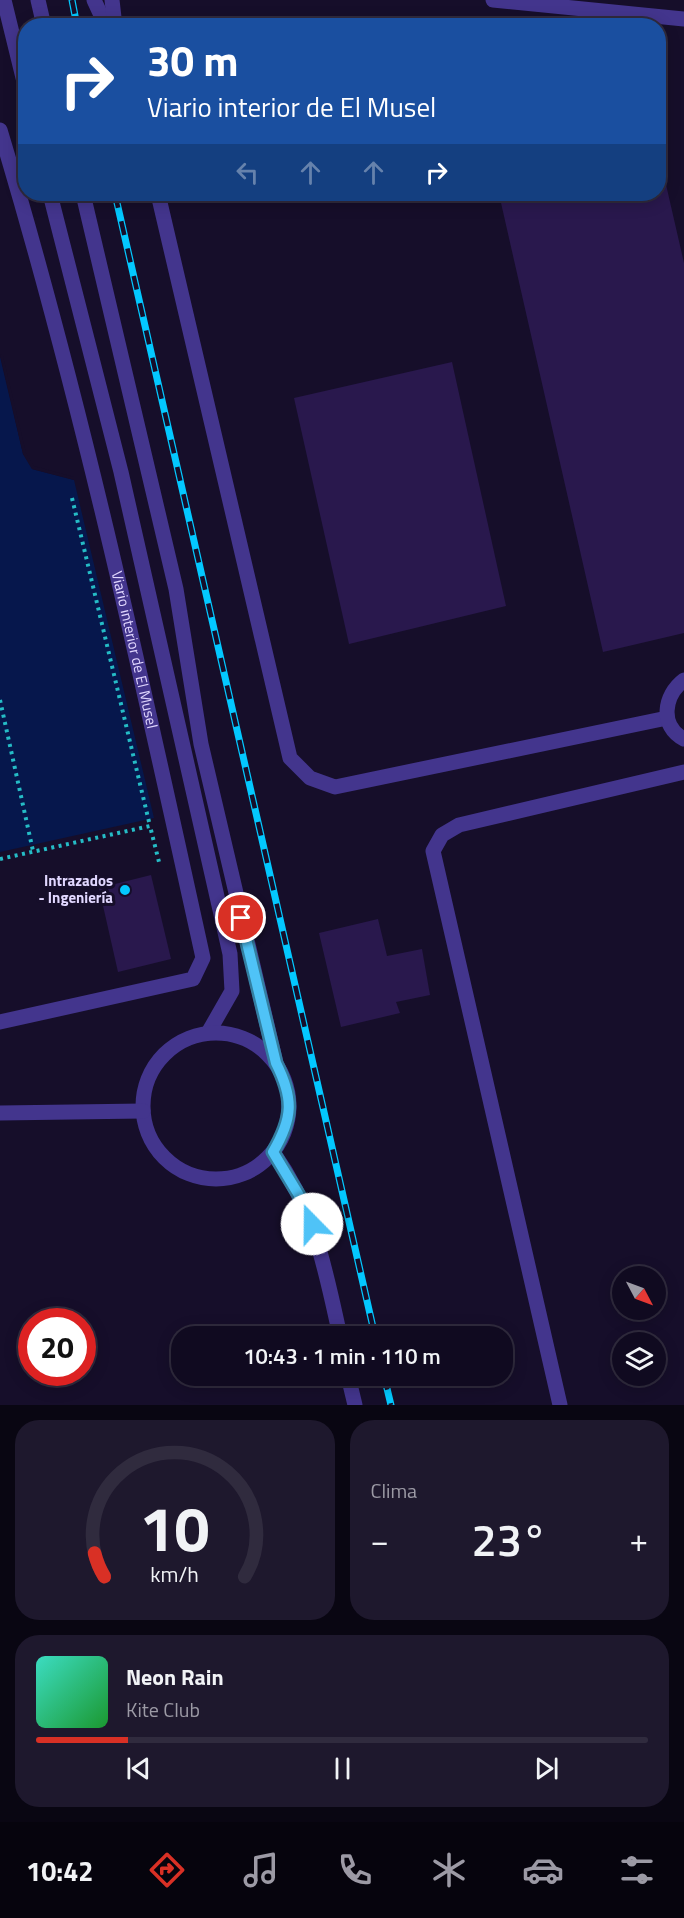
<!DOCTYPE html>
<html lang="es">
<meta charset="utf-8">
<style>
:root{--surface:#100a20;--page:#1e182d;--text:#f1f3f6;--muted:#9c9aa5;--line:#302b3e;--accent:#d93025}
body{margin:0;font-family:"Titillium Web",sans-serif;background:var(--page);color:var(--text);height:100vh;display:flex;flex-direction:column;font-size:22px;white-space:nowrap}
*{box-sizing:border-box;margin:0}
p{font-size:20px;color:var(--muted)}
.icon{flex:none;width:33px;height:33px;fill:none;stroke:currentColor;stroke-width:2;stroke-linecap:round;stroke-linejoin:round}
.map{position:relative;height:1405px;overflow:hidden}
.drawer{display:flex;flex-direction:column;gap:15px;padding:15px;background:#090612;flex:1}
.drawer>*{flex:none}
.banner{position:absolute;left:18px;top:18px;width:648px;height:183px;border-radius:24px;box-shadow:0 3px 15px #0003,0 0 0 2px var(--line);background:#1a4fa0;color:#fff;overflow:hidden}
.needle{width:39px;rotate:131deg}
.fabs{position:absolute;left:612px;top:1266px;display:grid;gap:12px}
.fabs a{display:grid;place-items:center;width:54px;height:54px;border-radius:50%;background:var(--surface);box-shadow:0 3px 15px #0003,0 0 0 2px var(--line);font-size:30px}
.speed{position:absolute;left:18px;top:1308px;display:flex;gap:12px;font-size:30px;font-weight:700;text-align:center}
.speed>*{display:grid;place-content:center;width:78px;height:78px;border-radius:50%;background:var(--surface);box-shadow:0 3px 15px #0003,0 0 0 2px var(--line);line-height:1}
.speed .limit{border:9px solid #d22;background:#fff;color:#111}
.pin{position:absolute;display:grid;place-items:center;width:51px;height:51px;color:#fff;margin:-26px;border:3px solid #fff;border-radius:50%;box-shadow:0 2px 6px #0007}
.me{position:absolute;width:66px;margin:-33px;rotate:338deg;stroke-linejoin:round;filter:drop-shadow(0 0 4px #0008)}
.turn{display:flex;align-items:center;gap:21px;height:126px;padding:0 30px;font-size:27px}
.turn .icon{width:78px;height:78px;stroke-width:2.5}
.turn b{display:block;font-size:42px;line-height:51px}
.lanes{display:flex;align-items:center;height:57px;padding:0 30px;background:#0003;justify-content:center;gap:30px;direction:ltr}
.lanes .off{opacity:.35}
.big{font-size:45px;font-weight:600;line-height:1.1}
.drawer .tile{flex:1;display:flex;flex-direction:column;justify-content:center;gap:9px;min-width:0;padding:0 21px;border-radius:24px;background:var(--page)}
.drawer .dial{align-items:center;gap:0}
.dial svg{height:156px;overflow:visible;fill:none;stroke:var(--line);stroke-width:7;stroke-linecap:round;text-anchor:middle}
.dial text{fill:var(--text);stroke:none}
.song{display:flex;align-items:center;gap:18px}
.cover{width:72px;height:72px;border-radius:9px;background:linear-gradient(135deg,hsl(170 70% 55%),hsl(130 70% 35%))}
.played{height:6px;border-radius:3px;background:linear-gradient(90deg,var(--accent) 15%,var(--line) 15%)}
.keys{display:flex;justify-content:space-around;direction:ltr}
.heat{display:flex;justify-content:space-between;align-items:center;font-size:33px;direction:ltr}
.drawer .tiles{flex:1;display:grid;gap:15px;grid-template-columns:1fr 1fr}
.tile:last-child{grid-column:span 2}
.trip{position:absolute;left:171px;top:1326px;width:342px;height:60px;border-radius:24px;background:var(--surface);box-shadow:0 3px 15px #0003,0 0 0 2px var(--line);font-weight:600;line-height:60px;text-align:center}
.dock{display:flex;height:96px;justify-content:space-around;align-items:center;background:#06040d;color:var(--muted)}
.dock .icon{width:42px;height:42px}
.dock .active{color:var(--accent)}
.dock b{font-size:27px;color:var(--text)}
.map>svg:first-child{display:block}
.water{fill:#06174c}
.pier{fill:#160e2a}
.building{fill:#29184d}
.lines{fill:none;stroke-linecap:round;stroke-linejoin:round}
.path{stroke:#25bcc6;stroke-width:4;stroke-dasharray:3 4.5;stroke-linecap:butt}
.minor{stroke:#43358d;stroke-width:15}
.rail-casing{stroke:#03c8ff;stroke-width:7}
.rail{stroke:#160e2a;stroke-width:4.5;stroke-dasharray:14;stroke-linecap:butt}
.route-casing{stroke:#337fa1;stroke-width:15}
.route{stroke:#4fc3f7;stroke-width:10}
.poi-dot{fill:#03c8ff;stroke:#160e2a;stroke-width:2}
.labels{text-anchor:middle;stroke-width:6;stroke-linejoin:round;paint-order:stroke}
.street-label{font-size:15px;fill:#e1d7ff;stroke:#160e2a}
.poi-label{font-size:15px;font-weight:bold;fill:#e1d7ff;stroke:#160e2a;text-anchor:end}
</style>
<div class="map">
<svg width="684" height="1405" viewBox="0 0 684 1405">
<rect width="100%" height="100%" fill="#160e2a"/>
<!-- water -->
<path class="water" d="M0,357L23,454L32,469L74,480L154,818L0,852Z"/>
<!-- pier -->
<path class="pier" d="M0,354L3,356L26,453L34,466L74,477V480L32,469L23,454Z"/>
<!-- building -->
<g class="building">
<path d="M659,154L684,263V633L603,652L499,194H658Z"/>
<path d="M452,362L506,606L349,644L294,398Z"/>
<path d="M151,875L171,959L118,972L99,888Z"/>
<path d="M378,919L387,956L422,949L430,995L396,1002L400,1013L341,1027L319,933Z"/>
</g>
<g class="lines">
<!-- path -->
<g class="path">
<path d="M72,498L150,826"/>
<path d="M0,700L33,851"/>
<path d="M0,859L150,826L159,862"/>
</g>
<!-- minor -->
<g class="minor">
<path d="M4,0L26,90"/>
<path d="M38,0L44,26"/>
<path d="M94,0L106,26"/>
<path d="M112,0L115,26"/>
<path d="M493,0L684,19"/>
<path id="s1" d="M0,130C82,402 142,680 203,958L193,979L0,1022"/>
<path d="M50,194L121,472L230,954L232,991L208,1033"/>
<path d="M83,194L176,589L201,744L276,1063"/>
<path d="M158,194L290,758L310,778L335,787L667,718"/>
<path d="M684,680C664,695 659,726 684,739"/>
<circle cx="216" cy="1106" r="73"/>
<path d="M0,1113L143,1111"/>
<path d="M273,1152C315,1211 325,1268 340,1336"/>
<path d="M348,1376L355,1405"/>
<path d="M560,1405L433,851L442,835L459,825L684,772"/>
</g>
<!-- rail casing -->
<g class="rail-casing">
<g id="rail">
<path d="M72,0L77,26"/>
<path d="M115,194L375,1336"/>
<path d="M384,1376L391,1405"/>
</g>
</g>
<!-- rail -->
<use href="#rail" class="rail"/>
</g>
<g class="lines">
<!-- route casing -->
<g class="route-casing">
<path id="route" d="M241,918L276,1063C294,1099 293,1118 273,1152L306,1207L312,1224"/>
</g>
<!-- route -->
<use href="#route" class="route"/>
</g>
<!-- markers -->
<circle class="poi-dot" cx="125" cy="890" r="6"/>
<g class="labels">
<!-- street labels -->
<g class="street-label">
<text dy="5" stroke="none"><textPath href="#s1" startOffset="537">Viario interior de El Musel</textPath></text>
</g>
<!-- poi labels -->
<g class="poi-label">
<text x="113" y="886">Intrazados<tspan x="113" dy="17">- Ingeniería</tspan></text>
</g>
</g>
</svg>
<div class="fabs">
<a><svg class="needle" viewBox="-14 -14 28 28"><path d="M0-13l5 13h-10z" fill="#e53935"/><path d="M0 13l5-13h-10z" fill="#9c9aa5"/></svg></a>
<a><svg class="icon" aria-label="layers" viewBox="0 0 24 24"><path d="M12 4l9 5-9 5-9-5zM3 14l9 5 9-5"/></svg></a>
</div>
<div class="speed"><div class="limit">20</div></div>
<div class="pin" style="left:241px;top:918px;background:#d93025"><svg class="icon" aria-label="arrive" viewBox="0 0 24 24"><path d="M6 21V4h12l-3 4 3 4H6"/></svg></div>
<svg class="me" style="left:312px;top:1224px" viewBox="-20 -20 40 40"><circle r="19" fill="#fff"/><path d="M0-13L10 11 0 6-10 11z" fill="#4fc3f7"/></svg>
<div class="trip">10:43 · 1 min · 110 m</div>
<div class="banner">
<div class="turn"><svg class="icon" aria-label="right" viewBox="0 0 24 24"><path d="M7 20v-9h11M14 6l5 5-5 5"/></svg><div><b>30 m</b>Viario interior de El Musel</div></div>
<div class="lanes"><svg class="icon off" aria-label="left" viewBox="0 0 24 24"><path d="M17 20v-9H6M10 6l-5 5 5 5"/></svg><svg class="icon off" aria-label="ahead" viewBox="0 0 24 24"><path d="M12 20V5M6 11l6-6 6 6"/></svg><svg class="icon off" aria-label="ahead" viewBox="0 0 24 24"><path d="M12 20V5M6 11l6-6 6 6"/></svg><svg class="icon" aria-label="right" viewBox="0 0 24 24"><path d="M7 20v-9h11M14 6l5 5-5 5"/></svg></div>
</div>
</div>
<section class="drawer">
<div class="tiles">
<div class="tile dial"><svg viewBox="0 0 100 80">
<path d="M14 69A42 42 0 1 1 86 69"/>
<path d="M14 69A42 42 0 0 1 9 57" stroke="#d93025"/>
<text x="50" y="56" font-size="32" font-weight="700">10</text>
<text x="50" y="72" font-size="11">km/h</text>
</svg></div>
<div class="tile"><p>Clima</p>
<div class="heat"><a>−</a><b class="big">23°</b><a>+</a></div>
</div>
<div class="tile">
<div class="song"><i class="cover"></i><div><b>Neon Rain</b><p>Kite Club</p></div></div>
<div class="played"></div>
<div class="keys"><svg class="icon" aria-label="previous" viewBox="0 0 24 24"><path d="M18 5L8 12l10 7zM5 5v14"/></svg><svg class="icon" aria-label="pause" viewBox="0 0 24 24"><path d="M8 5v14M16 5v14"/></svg><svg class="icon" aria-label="next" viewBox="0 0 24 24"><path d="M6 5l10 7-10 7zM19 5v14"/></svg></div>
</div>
</div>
</section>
<nav class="dock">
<b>10:42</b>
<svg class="icon active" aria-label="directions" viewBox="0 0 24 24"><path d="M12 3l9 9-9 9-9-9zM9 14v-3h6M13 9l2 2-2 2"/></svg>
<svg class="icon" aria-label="music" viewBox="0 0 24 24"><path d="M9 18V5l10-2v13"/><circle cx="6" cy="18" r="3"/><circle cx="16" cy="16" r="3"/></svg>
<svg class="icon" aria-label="phone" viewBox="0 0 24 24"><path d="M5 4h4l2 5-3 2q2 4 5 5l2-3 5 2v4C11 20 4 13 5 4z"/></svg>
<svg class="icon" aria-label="climate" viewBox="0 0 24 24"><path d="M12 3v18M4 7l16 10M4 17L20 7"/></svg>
<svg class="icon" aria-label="car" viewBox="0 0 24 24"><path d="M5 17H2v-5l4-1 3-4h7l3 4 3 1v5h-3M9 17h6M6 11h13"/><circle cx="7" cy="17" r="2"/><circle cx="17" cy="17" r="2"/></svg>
<svg class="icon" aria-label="filters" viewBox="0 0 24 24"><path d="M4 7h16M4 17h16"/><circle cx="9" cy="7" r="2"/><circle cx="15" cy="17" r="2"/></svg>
</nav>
